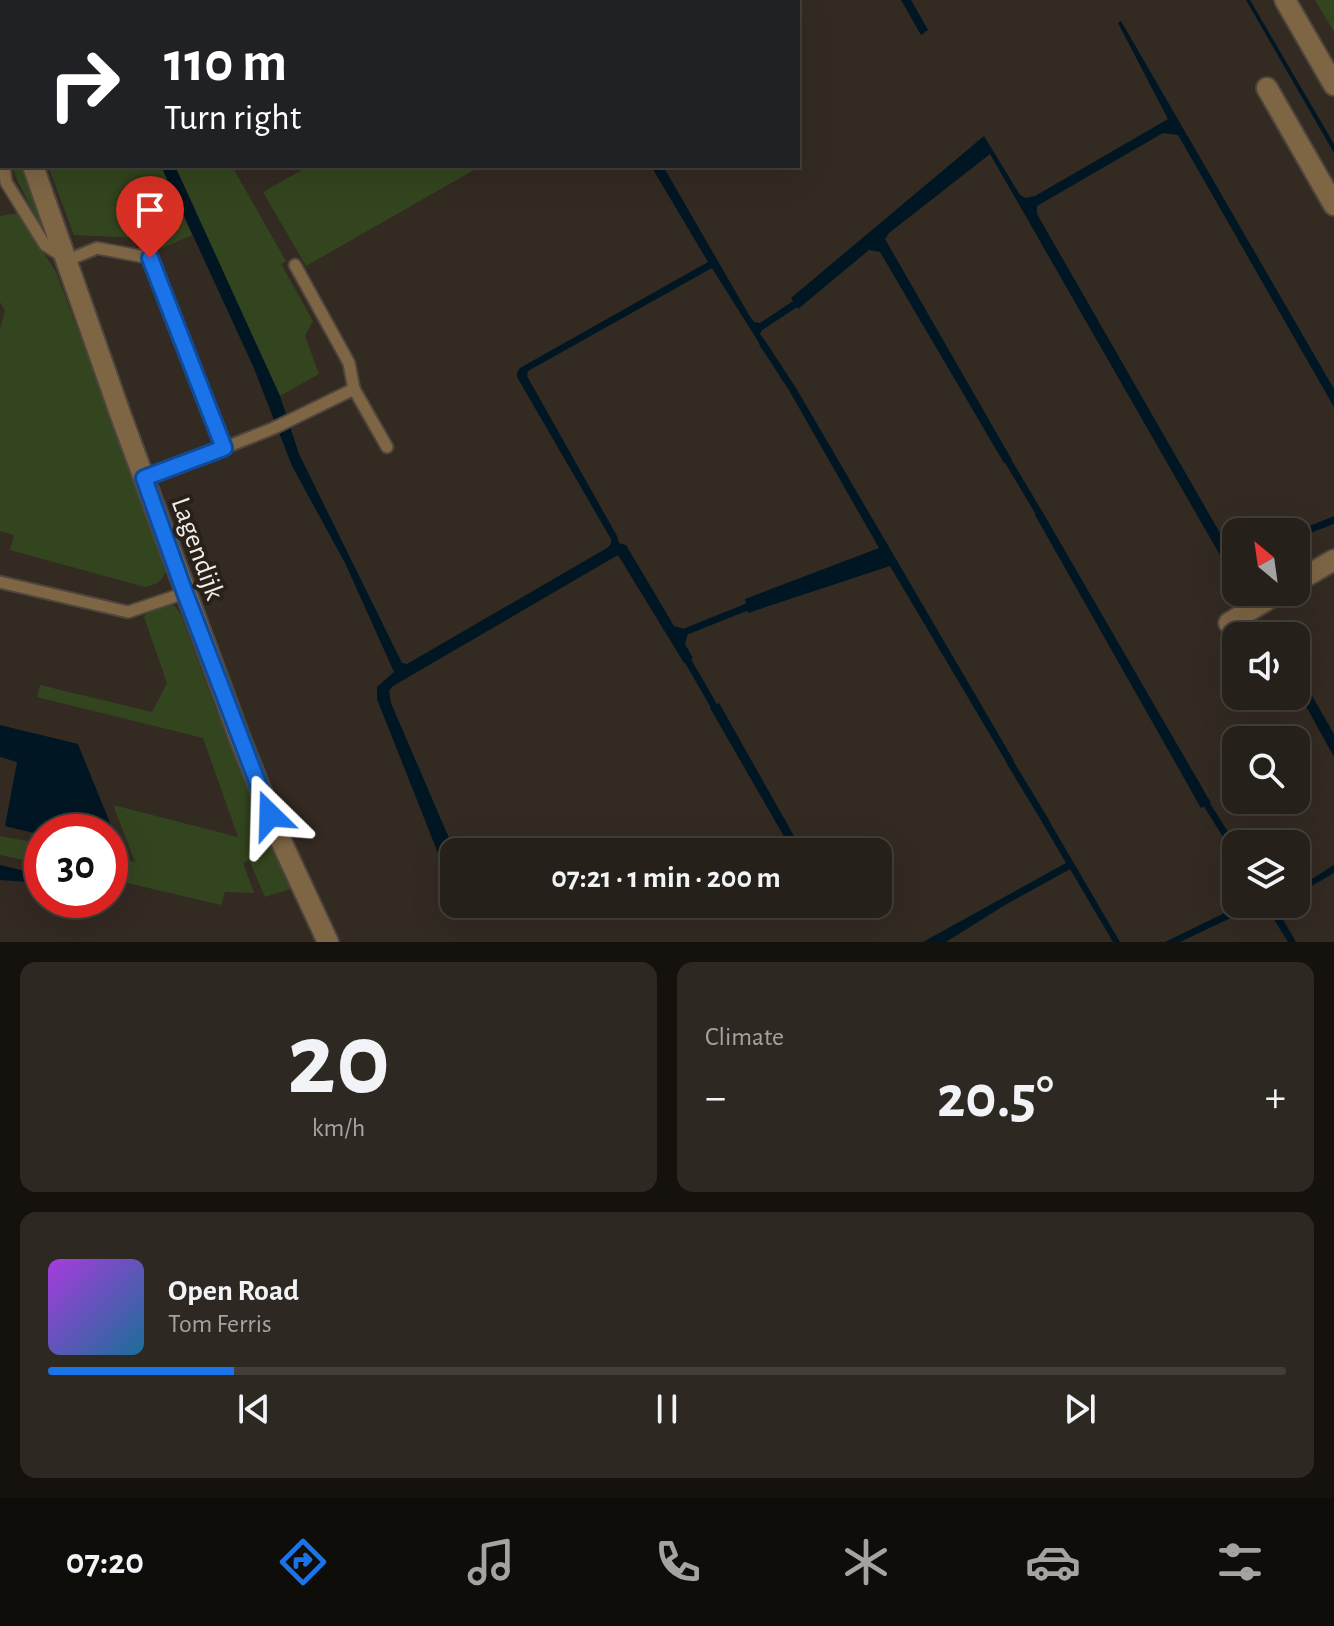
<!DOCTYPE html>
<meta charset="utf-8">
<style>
:root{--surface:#26201a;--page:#2e2823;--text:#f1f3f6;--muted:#a4a3a2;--line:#423e39;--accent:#1a73e8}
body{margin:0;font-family:"Alegreya Sans",sans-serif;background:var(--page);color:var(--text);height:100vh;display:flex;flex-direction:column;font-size:30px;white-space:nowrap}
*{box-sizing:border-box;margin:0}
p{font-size:26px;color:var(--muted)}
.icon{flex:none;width:44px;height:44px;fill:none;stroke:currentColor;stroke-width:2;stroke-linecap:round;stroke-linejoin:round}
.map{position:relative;height:942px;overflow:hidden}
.side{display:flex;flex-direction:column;gap:20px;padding:20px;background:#15120e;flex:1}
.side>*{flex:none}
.top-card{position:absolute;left:0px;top:0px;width:800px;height:168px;box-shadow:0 8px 32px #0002,0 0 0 2px var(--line);background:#202124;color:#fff;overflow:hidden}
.needle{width:52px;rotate:331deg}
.fabs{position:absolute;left:1222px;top:518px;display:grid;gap:16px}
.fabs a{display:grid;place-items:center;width:88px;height:88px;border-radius:16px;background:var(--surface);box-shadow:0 8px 32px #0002,0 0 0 2px var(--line);font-size:40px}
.speed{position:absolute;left:24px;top:814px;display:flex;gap:16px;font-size:40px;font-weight:700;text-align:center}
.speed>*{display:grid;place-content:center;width:104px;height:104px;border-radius:50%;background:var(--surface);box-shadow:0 8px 32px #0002,0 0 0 2px var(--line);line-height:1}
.speed .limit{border:12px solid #d22;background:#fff;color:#111}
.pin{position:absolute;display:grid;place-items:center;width:68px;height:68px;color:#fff;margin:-82px -34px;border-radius:50% 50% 50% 0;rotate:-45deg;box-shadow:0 0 8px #0007}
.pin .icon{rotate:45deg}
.me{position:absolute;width:88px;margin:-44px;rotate:338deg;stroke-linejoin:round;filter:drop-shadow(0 0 6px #0008)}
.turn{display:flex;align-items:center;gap:28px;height:168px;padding:0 32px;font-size:36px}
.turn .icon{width:104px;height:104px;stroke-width:2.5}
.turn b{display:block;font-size:56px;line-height:68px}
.big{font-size:60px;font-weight:600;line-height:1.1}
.side .widget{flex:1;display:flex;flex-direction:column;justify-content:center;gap:12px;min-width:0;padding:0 28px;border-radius:16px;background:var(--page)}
.side .dial{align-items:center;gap:0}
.dial b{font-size:104px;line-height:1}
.song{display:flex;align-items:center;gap:24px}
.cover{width:96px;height:96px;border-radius:12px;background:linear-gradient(135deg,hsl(280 70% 55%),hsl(200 70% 35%))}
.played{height:8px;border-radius:4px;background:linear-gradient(90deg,var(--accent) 15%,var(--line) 15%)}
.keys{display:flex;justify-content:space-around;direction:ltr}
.heat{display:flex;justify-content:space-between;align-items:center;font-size:44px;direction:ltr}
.side .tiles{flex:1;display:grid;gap:20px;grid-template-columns:1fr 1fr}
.widget:last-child{grid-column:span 2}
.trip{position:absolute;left:440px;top:838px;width:452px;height:80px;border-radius:16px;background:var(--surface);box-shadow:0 8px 32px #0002,0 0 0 2px var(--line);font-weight:600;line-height:80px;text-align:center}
.dock{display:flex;height:128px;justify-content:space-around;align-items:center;background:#0f0d0a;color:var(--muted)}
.dock .icon{width:56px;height:56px}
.dock .current{color:var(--accent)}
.dock b{font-size:36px;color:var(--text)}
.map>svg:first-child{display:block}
.green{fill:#33451f}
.water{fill:#001622}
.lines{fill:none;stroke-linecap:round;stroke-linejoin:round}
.stream{stroke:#001622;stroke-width:7}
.service-casing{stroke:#4e453e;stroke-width:15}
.minor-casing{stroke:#4e453e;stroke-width:24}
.tertiary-casing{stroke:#4e453e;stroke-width:24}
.service{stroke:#7e6645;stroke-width:11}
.minor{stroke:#7e6645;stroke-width:20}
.tertiary{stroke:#7e6645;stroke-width:20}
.route-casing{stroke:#114b97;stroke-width:20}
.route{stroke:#1a73e8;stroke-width:14}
.labels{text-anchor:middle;stroke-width:8;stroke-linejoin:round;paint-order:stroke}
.street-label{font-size:28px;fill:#f3ede8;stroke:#292119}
</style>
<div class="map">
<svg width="1334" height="942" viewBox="0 0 1334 942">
<rect width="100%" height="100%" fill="#332a22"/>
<!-- green -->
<g class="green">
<path d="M1315,0H1334V32Z"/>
<path d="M12,166H22L46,225L47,235L43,231L18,182Z"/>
<path d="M48,166H161L192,235L163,248L158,239L74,235Z"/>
<path d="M175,166H232L286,261L281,264L313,321L305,336L319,374L280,396Z"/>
<path d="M309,166H481L306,266L263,192Z"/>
<path d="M18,213L56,272L167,567C164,580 157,585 145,587L10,550L14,535L0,531V329L5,311L0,302V216Z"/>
<path d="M165,604L175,606L181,615L215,707L294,888L265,897L249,860L243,863L254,893L225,892L221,905L110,879V858L135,862L113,805L238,837L203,738L37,697L40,685L152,712L167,683L144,617L149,611Z"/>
<path d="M0,836L42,844V864L0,855Z"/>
</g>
<!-- water -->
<g class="water">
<path d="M901,0H911L928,30L921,35Z"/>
<path d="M1246,0H1250L1334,144V153Z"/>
<path d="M1121,21L1334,389V407L1178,135L1163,133L1037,206V214L1228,547L1236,550V583L990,154L889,233L885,239L1012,460L1004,463L880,252L869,250L798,309L791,298L984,136L1020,195L1026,198L1035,196L1168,119L1118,23Z"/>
<path d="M161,166H175L280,396L299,454L402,663L407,664L607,548L611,544V539L517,377V373L520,368L708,262L651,166H663L749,315L754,322L761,323L762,330L760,334L766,342L761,346L712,268L528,371L527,376L617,536L619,543L626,545L674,626L685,629L688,633L685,644L693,658L684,663L618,555L393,686L389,691L391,703L455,852L454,884L447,876L377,699V687L394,672L345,563L292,466L253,366Z"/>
<path d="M796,388L1014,761L1008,765L890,566L748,613L745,599L879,548L790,392Z"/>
<path d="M1042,511L1211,803L1201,808L1035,515Z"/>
<path d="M1296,668L1334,734V757L1296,688Z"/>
<path d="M719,703L803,852H793L710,708Z"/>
<path d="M0,725L78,744L123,855L110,852V832H42V835L5,826L17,762L0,757Z"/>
<path d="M1048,819L1120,942H1113L1070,869L1005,905L946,942H923L1066,863L1042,822Z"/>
<path d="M0,865L42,875V883L0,880Z"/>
<path d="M1334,865V873L1296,895V889Z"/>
<path d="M1243,904H1260L1180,942H1165Z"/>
<path d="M1261,904H1281L1277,907L1278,911L1296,942H1288L1265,905Z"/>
</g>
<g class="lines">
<!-- stream -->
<g class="stream">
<path d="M762,326L795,304"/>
<path d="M763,344L793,390"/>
<path d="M1008,461L1039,513"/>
<path d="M1296,535L1334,520"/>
<path d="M687,631L747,607"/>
<path d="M688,661L714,706"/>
<path d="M1011,764L1045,820"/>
<path d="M1207,805L1236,851"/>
</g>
<!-- service casing -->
<g class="service-casing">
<g id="service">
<path d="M0,141L2,155"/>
<path d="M4,166L6,182L45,245L68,260L97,248L150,258L224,448L144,478"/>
<path d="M295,265L349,363L354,389"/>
<path d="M224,448L274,428L354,389L387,447"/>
<path d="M0,582L128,612L185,593"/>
</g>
</g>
<!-- minor casing -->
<g class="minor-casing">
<g id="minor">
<path d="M1267,88L1334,205"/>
<path d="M0,93L2,97"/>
<path d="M33,166L121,416L239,736L281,841L328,942"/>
<path d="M1296,582L1334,560"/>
<path d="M1229,623L1280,592"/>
</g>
</g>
<!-- tertiary casing -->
<g class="tertiary-casing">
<path id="tertiary" d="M1285,0L1334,85"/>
</g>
<!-- service -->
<use href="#service" class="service"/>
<!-- minor -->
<use href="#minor" class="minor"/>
<!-- tertiary -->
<use href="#tertiary" class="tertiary"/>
</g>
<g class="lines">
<!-- route casing -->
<g class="route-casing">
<path id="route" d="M150,258L224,448L144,478L185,593L270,815"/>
</g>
<!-- route -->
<use href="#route" class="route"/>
</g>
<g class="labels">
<!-- street labels -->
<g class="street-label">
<text transform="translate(199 548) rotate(70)" y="10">Lagendijk</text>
</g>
</g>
</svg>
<div class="fabs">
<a><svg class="needle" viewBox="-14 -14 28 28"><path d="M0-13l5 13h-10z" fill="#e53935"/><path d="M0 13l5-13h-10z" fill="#a4a3a2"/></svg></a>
<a><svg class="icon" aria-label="sound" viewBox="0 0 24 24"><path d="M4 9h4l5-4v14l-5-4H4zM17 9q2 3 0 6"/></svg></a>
<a><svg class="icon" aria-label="search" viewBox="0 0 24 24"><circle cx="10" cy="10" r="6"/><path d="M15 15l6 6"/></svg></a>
<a><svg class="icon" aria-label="layers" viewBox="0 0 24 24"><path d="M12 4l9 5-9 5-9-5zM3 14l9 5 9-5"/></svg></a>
</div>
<div class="speed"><div class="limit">30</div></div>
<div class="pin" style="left:150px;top:258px;background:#d93025"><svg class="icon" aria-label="arrive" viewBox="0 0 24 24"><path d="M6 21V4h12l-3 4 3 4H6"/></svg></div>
<svg class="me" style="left:270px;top:815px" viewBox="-20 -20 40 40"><path d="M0-17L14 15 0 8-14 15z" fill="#1a73e8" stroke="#fff" stroke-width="4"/></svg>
<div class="trip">07:21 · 1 min · 200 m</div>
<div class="top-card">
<div class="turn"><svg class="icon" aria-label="right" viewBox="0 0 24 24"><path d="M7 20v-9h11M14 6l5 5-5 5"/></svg><div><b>110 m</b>Turn right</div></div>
</div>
</div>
<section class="side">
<div class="tiles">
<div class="widget dial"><b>20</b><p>km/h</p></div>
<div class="widget"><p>Climate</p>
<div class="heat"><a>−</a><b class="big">20.5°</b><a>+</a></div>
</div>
<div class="widget">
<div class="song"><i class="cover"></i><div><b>Open Road</b><p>Tom Ferris</p></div></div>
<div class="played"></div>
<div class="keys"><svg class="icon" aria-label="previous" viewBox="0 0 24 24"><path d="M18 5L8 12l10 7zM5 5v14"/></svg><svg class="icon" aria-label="pause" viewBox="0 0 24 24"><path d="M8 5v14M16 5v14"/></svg><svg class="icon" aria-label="next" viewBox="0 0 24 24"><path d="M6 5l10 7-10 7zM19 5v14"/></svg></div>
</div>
</div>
</section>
<nav class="dock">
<b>07:20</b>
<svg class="icon current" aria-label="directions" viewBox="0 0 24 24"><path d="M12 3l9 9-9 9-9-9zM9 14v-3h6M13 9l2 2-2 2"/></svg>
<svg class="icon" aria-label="music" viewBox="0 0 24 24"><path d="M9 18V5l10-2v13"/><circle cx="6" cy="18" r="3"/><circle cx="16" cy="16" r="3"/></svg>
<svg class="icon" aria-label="phone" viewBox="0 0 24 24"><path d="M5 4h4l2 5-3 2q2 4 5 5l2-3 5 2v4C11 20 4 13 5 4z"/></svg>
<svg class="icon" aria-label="climate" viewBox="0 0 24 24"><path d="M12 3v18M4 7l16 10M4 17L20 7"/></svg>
<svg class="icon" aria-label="car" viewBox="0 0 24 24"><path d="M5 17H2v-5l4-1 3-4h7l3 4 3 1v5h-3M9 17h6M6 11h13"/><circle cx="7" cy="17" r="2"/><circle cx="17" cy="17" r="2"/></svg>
<svg class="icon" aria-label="filters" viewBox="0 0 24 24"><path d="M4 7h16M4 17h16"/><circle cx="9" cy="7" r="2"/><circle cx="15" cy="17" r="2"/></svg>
</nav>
